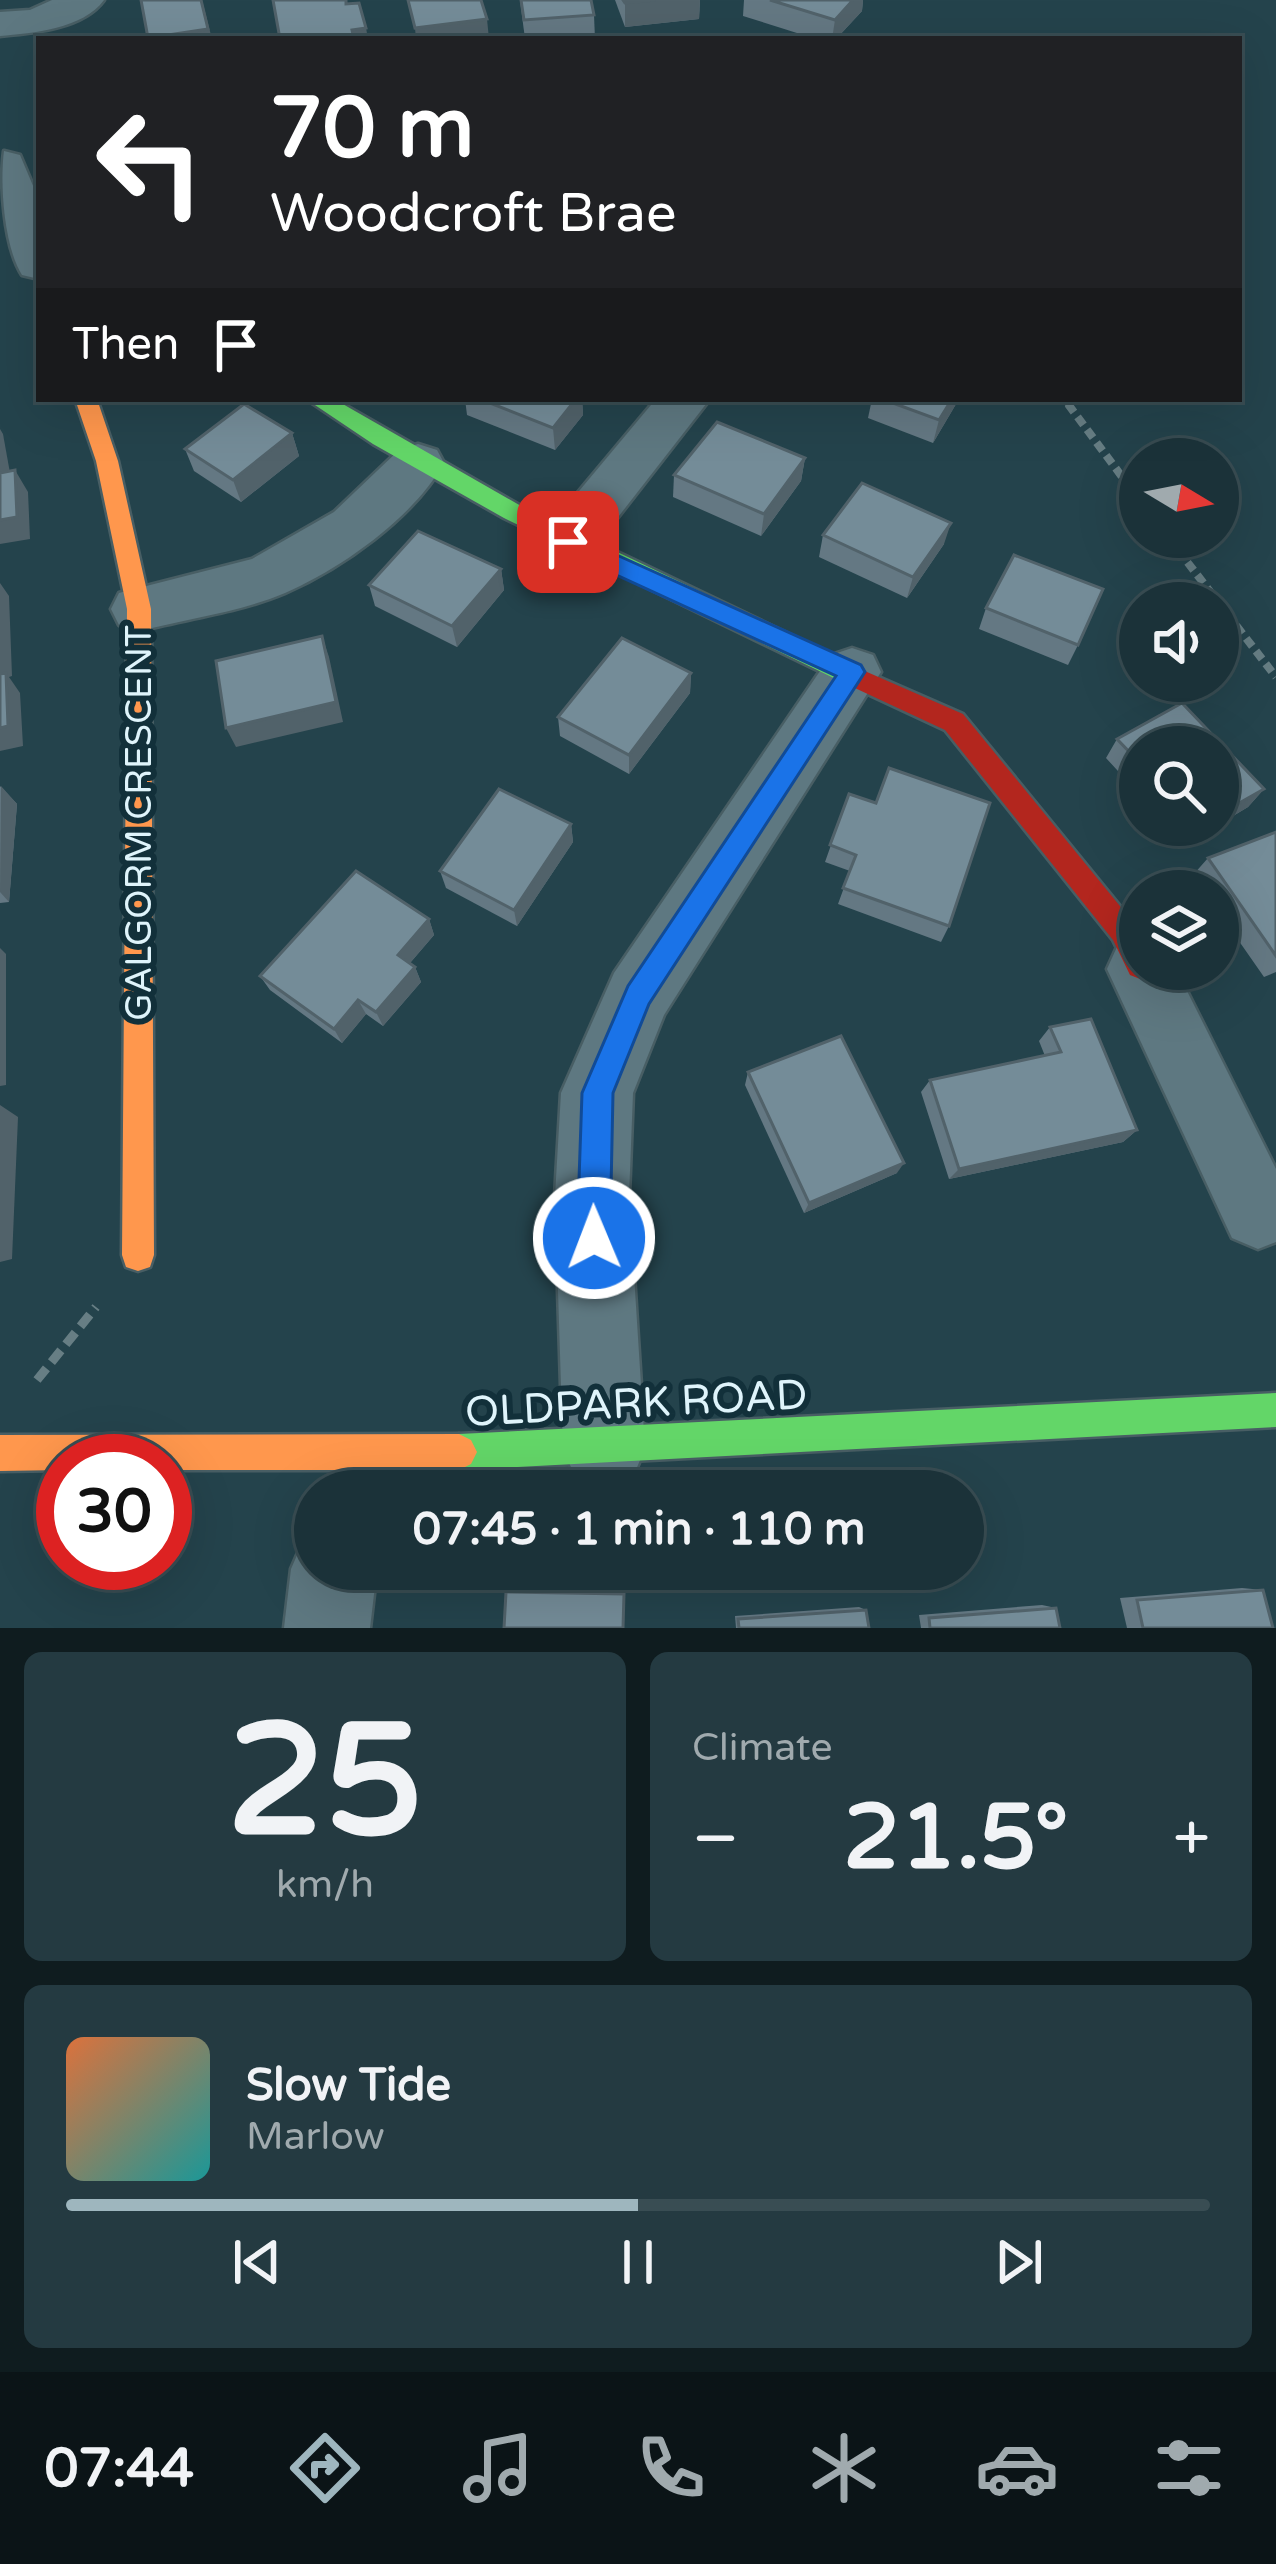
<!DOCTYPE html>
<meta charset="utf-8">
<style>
:root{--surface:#1b3239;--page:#243a41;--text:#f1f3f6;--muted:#a0aaae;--line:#394d53;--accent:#9eb6be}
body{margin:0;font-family:"Varela Round",sans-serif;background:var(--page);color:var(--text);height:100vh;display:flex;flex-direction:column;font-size:45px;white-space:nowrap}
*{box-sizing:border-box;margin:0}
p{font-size:39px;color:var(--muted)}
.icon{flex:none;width:66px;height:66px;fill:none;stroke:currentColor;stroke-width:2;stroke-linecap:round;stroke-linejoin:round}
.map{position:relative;height:1628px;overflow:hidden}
.sheet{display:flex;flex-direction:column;gap:24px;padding:24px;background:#0f1c1f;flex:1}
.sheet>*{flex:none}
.guide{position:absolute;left:36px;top:36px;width:1206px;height:366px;border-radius:0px;box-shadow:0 12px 48px #0002,0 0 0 3px var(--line);background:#202124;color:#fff;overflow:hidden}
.needle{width:78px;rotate:100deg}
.tools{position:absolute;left:1119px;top:438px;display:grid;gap:24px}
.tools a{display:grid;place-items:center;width:120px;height:120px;border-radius:50%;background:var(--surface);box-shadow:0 12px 48px #0002,0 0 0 3px var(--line);font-size:60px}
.speed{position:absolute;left:36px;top:1434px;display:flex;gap:24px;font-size:60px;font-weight:700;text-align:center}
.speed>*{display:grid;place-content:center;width:156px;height:156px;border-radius:50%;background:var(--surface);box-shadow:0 12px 48px #0002,0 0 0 3px var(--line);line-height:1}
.speed .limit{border:18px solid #d22;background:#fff;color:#111}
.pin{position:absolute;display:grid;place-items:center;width:102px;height:102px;color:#fff;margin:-51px;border-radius:24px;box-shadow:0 6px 18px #0006}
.me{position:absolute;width:132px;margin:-66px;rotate:359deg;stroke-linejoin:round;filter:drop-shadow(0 0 9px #0008)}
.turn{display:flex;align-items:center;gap:42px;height:252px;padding:0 36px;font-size:54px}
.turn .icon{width:156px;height:156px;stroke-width:2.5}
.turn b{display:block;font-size:84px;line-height:102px}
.then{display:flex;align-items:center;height:114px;padding:0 36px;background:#0003;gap:24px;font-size:45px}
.big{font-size:90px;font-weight:700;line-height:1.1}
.sheet .widget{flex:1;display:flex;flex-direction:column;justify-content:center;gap:18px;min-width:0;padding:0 42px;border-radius:18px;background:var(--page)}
.sheet .dial{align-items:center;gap:0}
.dial b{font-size:156px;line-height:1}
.song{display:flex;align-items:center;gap:36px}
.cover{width:144px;height:144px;border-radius:18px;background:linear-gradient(135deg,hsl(20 70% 55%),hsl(180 70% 35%))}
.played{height:12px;border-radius:6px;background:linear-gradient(90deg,var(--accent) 50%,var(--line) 50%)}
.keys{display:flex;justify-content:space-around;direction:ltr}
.heat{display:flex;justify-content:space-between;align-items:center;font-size:66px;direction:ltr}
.sheet .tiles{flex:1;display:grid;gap:24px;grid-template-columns:1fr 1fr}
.widget:last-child{grid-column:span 2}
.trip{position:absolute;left:294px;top:1470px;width:690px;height:120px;border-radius:60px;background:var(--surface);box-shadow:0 12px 48px #0002,0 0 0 3px var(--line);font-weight:700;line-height:120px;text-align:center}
.tab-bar{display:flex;height:192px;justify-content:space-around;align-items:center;background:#0b1417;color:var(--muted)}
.tab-bar .icon{width:84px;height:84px}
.tab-bar .active{color:var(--accent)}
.tab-bar b{font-size:54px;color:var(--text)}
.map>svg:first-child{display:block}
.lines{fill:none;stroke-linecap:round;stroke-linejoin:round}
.street-casing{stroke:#485e64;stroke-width:5}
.fast-casing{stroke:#485e64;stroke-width:5}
.slow-casing{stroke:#485e64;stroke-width:5}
.jam-casing{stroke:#485e64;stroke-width:5}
.path-far2{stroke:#677e84;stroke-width:6;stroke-dasharray:9 4.5;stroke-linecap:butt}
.path-far1{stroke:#677e84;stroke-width:8;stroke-dasharray:10 6;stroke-linecap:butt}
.path{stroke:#677e84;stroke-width:9;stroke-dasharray:15 8;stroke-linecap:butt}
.street{fill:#5e7881;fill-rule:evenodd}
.fast{fill:#63d668;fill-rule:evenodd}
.slow{fill:#ff974d;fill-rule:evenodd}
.jam{fill:#b3261e;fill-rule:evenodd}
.wall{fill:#647883}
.shaded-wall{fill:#51626a}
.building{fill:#748c98;stroke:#51626a;stroke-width:3}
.route{fill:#1a73e8;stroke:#114b97;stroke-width:3}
.labels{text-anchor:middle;stroke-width:12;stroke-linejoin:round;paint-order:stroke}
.street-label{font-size:36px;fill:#dff4fb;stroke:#12303a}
.near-street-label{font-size:42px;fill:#dff4fb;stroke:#12303a}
</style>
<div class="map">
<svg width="1276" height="1628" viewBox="0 0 1276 1628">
<rect width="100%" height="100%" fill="#24434c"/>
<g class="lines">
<!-- street casing -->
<g class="street-casing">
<g id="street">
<path d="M52,0H104C83,29 33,33 0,36V12L30,10Z"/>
<path d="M4,151L20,155L39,200V279L22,275C3,245 0,180 4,151Z"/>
<path d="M656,399H710L587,557L568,563L549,557L541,542L549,527Z"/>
<path d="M418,444L437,450L444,463C413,518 342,568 285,593C240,612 186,619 139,631L119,625L111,609L119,593L252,559L334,512L399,450Z"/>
<path d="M852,648L873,655L881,672L664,1015L633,1093L629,1196L645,1448L633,1477L604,1489L575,1477L563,1448L555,1196L561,1093L614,973L831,655Z"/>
<path d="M1140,938V969H1176L1276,1169V1242L1258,1249L1232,1238L1107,969L1117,947Z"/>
<path d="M315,1534V1569H377L370,1628H284L291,1569L304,1539Z"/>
</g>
</g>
<!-- fast casing -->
<g class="fast-casing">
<g id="fast">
<path d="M306,399H334L521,506L860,668L864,675L860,682H842L504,518L373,444Z"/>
<path d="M1276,1393V1427L459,1470L447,1464L441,1452L447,1440L459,1434Z"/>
</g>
</g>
<!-- slow casing -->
<g class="slow-casing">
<g id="slow">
<path d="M75,399H97L118,461L151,609L154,1255L150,1267L138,1271L126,1267L122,1255L127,609L96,461Z"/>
<path d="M459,1434L471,1440L477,1452L471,1464L459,1470H165V1461H63V1470L0,1471V1435Z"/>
</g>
</g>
<!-- jam casing -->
<g class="jam-casing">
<path id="jam" d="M851,665L963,714L1133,922L1140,936V969H1153L1150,975L1140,979L1130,975L1113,940L945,730L842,682L838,675L842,668Z"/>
</g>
<!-- path-far2 -->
<path class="path-far2" d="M1064,399L1070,407"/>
<!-- path-far1 -->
<g class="path-far1">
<path d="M1068,404L1140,501"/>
<path d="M1168,537L1276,677"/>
</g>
<!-- path -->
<path class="path" d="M37,1380L96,1307"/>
<!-- street -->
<use href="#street" class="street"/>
<!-- fast -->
<use href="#fast" class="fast"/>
<!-- slow -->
<use href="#slow" class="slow"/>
<!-- jam -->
<use href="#jam" class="jam"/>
</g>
<!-- wall -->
<g class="wall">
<path d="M520,0H591L594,15L595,39H525Z"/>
<path d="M615,0H700L699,19L625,27Z"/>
<path d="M744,0H863L862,11L836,39H816L743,16Z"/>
<path d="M465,399H582L583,415L555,450L467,415Z"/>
<path d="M872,399H959L933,443L868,418Z"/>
<path d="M292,433L299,456L241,502L194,471L185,449Z"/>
<path d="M805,458L801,481L761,536L673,497L674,475Z"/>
<path d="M823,535L944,544L907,598L819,557Z"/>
<path d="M501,569L504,590L457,647L375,606L369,585Z"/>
<path d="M986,608L1078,645L1068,665L979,629Z"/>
<path d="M691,673L690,693L629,774L560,736L558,717Z"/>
<path d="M1182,703L1264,789L1248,807L1218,825V747H1140V795L1106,758L1117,739Z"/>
<path d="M0,786L17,804L9,902L0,903Z"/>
<path d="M849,794L949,926L941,942L838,904L850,871L825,862Z"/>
<path d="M571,824L573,842L517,926L446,888L440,871Z"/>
<path d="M1167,825H1217L1184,844Z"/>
<path d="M1276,832V972L1264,977L1218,911V891H1204L1193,875L1208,858Z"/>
<path d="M429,919L434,935L410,963L415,967L421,982L383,1026L366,1014L342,1043L270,990L260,976Z"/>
<path d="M1050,1027L1137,1130L1123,1142L949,1179L921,1092L930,1080L1045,1056L1039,1041Z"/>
<path d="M748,1072L897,1173L804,1213L745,1085Z"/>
<path d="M1242,1588L1263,1590L1273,1628H1127L1120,1598Z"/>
<path d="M511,1590L624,1592L623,1628L506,1592Z"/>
<path d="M1042,1605L1056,1608L1060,1628H921L919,1615Z"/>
<path d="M859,1607L866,1610L869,1628H736L735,1616Z"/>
</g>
<!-- shaded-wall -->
<g class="shaded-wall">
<path d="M202,0L212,39H148Z"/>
<path d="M655,0H700L699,19L625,27V3Z"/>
<path d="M853,0H863L862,11L836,39H832L835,20Z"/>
<path d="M487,19L489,39H416L415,28Z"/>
<path d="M366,28L368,39H354L352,30Z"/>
<path d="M576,399H582L583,415L555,450L553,428Z"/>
<path d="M952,399H959L933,443L939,420Z"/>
<path d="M0,429L3,434L10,473L0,476Z"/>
<path d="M292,433L299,456L241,502L233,480Z"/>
<path d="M805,458L801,481L761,536L764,514Z"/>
<path d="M15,470L28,492L30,539L0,544V520Z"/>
<path d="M951,523L944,544L907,598L913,577Z"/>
<path d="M501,569L504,590L457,647L452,626Z"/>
<path d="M0,583L9,596L12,676L9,677L20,693L23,746L0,751Z"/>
<path d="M322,636L329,657L343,722L236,747L226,728Z"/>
<path d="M691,673L690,693L629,774V755Z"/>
<path d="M1,786L17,804L9,902L0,892Z"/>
<path d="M1264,789L1248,807L1218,825V815Z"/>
<path d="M571,824L573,842L517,926L514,910Z"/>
<path d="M1201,825H1217L1184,844L1198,827Z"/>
<path d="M429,919L434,935L404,970L398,955Z"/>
<path d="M0,948L6,954V1085L0,1086Z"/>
<path d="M415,967L421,982L383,1026L376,1012Z"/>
<path d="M358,1000L366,1014L342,1043L334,1029Z"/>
<path d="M0,1105L18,1117L12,1259L0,1262Z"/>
<path d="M1137,1130L1123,1142L949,1179L959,1169Z"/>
<path d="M904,1163L897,1173L804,1213L809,1203Z"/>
</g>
<!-- building -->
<g class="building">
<path d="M141,0H201L208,29L148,38Z"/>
<path d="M273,0H346V4L359,3L366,28L352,30L354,39H280Z"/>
<path d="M408,0H481L487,19L415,28Z"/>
<path d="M521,0H591L594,15L524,20Z"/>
<path d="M623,0H655L625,3Z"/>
<path d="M770,0H853L835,20Z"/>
<path d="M480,399H576L553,428Z"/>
<path d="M882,399H952L939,420Z"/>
<path d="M244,404L292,433L233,480L185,449Z"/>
<path d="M717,422L805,458L764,514L674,475Z"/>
<path d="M15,470L17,517L0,520V473Z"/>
<path d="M862,483L951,523L913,577L823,535Z"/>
<path d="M418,531L501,569L452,626L369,585Z"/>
<path d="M1014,555L1103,589L1078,645L986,608Z"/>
<path d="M322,636L336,702L226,728L216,661Z"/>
<path d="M622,638L691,673L629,755L558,717Z"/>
<path d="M6,673L8,726L0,728V674Z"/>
<path d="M1182,703L1264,789L1218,815V747H1140V763L1117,739Z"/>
<path d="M889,768L990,803L949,926L843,888L856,855L830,845L849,794L876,803Z"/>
<path d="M499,789L571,824L514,910L440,871Z"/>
<path d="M1276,832V956L1208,858Z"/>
<path d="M356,871L429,919L398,955L415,967L376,1012L358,1000L334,1029L260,976Z"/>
<path d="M1091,1019L1137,1130L959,1169L930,1080L1061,1052L1050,1027Z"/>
<path d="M841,1036L904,1163L809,1203L748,1072Z"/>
<path d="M1263,1590L1273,1628H1143L1137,1600Z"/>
<path d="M506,1592L624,1594L623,1628H504Z"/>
<path d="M1056,1608L1060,1628H930L929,1618Z"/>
<path d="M866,1610L869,1628H739L738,1619Z"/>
</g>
<!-- route -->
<path class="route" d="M568,533L861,665L865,672L649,1004L613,1093L610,1238L605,1250L594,1254L582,1250L577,1238L582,1093L628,986L836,676L560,549V536Z"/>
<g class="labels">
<!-- street labels -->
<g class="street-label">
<text transform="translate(138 823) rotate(-90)" y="13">GALGORM CRESCENT</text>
</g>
<!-- near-street labels -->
<g class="near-street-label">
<text transform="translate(636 1402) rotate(-3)" y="15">OLDPARK ROAD</text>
</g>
</g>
</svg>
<div class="tools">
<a><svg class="needle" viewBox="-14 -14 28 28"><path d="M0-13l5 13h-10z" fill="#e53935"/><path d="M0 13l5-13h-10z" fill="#a0aaae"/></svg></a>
<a><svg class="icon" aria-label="sound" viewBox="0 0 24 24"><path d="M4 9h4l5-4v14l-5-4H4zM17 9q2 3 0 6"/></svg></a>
<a><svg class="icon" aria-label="search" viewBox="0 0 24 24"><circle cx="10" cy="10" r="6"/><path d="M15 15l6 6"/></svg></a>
<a><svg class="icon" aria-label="layers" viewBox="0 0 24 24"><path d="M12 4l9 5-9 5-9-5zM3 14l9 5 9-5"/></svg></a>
</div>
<div class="speed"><div class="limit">30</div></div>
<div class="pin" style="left:568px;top:542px;background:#d93025"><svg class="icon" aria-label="arrive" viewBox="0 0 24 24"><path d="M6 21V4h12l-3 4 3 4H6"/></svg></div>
<svg class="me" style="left:594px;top:1238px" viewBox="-20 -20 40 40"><circle r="17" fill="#1a73e8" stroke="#fff" stroke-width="3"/><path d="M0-11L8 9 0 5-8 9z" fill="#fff"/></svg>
<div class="trip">07:45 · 1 min · 110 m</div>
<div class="guide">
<div class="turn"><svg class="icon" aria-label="left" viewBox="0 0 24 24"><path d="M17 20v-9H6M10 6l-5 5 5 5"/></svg><div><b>70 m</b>Woodcroft Brae</div></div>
<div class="then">Then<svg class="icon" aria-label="arrive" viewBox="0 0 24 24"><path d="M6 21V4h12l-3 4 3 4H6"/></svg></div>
</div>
</div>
<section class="sheet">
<div class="tiles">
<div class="widget dial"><b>25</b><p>km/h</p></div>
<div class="widget"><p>Climate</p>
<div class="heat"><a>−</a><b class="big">21.5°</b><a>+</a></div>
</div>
<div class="widget">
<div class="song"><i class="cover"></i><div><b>Slow Tide</b><p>Marlow</p></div></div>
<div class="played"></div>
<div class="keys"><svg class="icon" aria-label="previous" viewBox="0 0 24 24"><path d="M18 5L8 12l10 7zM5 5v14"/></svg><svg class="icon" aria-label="pause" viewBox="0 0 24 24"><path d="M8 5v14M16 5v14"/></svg><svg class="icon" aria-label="next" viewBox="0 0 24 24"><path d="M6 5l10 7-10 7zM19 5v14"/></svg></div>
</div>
</div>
</section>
<nav class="tab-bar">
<b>07:44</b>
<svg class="icon active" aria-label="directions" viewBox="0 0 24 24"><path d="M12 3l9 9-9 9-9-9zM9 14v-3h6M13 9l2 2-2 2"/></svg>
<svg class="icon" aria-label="music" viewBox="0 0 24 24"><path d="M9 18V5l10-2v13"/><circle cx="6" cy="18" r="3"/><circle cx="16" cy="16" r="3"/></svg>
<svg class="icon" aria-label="phone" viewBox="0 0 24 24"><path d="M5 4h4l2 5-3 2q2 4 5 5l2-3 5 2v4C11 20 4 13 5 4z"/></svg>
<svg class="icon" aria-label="climate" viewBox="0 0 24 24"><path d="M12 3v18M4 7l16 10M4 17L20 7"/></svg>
<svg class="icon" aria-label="car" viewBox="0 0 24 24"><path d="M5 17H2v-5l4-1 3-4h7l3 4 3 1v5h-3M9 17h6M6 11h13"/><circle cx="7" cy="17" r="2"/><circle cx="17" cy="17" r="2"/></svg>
<svg class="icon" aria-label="filters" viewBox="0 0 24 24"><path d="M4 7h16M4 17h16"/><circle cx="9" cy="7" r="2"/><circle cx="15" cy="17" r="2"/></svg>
</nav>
